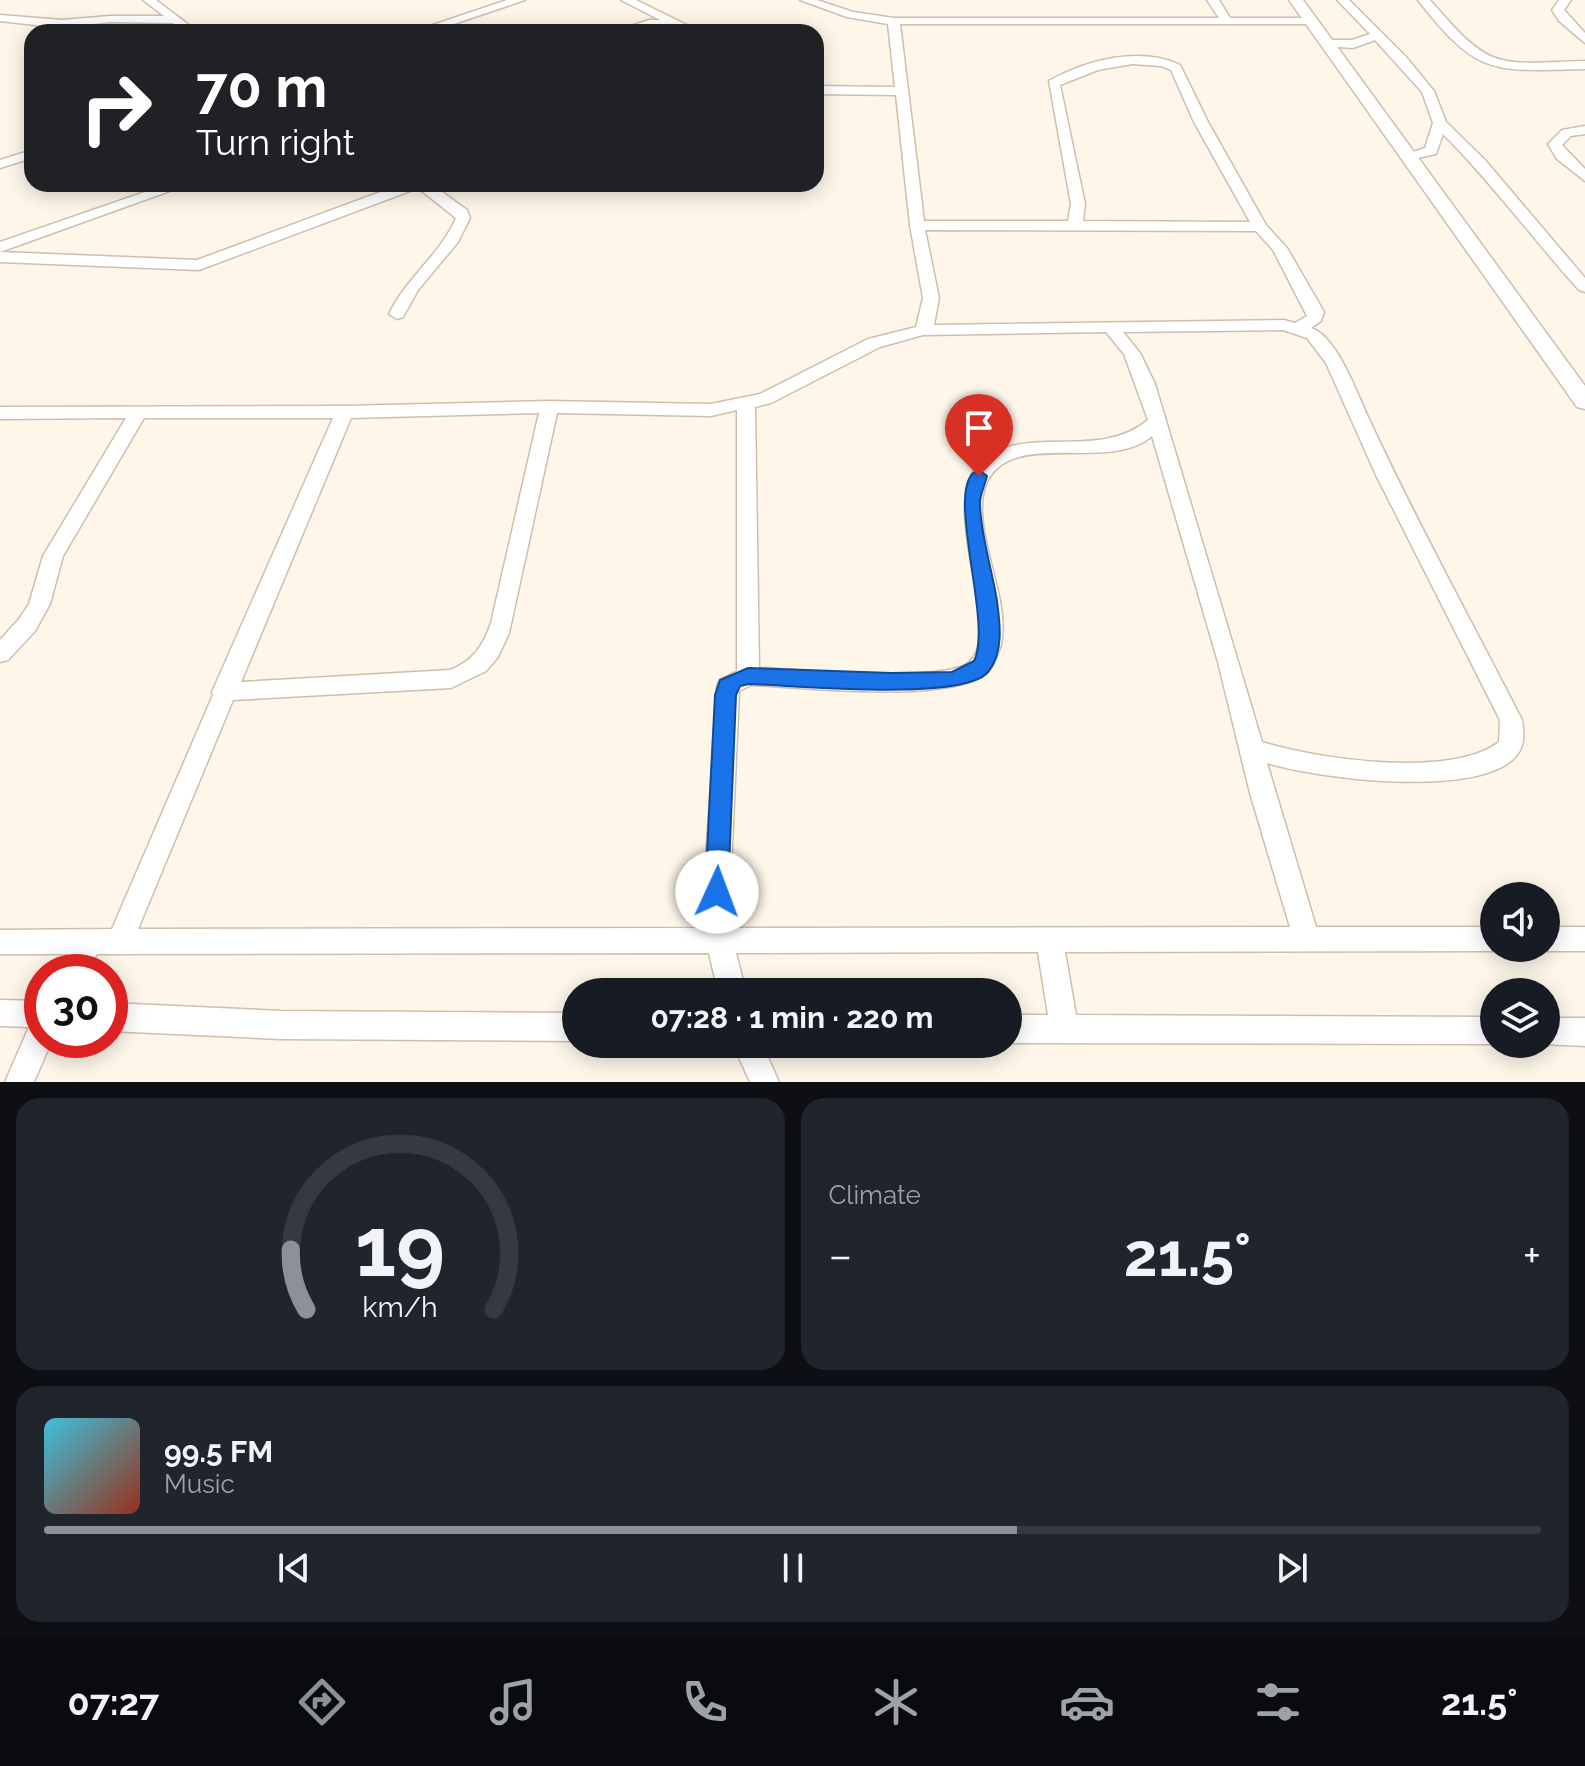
<!DOCTYPE html>
<meta charset="utf-8">
<style>
:root{--surface:#171b24;--page:#20242c;--text:#f1f3f6;--muted:#9ea1a6;--line:#363941;--accent:#8c9099}
body{margin:0;font-family:Raleway,sans-serif;background:var(--page);color:var(--text);height:100vh;display:flex;flex-direction:column;font-size:30px;white-space:nowrap}
*{box-sizing:border-box;margin:0}
p{font-size:26px;color:var(--muted)}
.icon{flex:none;width:44px;height:44px;fill:none;stroke:currentColor;stroke-width:2;stroke-linecap:round;stroke-linejoin:round}
.map{position:relative;height:1082px;overflow:hidden}
.side{display:flex;flex-direction:column;gap:16px;padding:16px;background:#0d0f14;flex:1}
.side>*{flex:none}
.hud{position:absolute;left:24px;top:24px;width:800px;height:168px;border-radius:24px;box-shadow:0 4px 20px #0003;background:#202124;color:#fff;overflow:hidden}
.controls{position:absolute;left:1480px;top:882px;display:grid;gap:16px}
.controls a{display:grid;place-items:center;width:80px;height:80px;border-radius:50%;background:var(--surface);box-shadow:0 4px 20px #0003;font-size:40px}
.speed{position:absolute;left:24px;top:954px;display:flex;gap:16px;font-size:40px;font-weight:700;text-align:center}
.speed>*{display:grid;place-content:center;width:104px;height:104px;border-radius:50%;background:var(--surface);box-shadow:0 4px 20px #0003;line-height:1}
.speed .limit{border:12px solid #d22;background:#fff;color:#111}
.pin{position:absolute;display:grid;place-items:center;width:68px;height:68px;color:#fff;margin:-82px -34px;border-radius:50% 50% 50% 0;rotate:-45deg;box-shadow:0 0 8px #0007}
.pin .icon{rotate:45deg}
.me{position:absolute;width:88px;margin:-44px;rotate:2deg;stroke-linejoin:round;filter:drop-shadow(0 0 6px #0008)}
.turn{display:flex;align-items:center;gap:28px;height:168px;padding:0 40px;font-size:36px}
.turn .icon{width:104px;height:104px;stroke-width:2.5}
.turn b{display:block;font-size:56px;line-height:68px}
.big{font-size:60px;font-weight:700;line-height:1.1}
.side .tile{flex:1;display:flex;flex-direction:column;justify-content:center;gap:12px;min-width:0;padding:0 28px;border-radius:24px;background:var(--page)}
.side .dial{align-items:center;gap:0}
.dial svg{height:208px;overflow:visible;fill:none;stroke:var(--line);stroke-width:7;stroke-linecap:round;text-anchor:middle}
.dial text{fill:var(--text);stroke:none}
.song{display:flex;align-items:center;gap:24px}
.cover{width:96px;height:96px;border-radius:12px;background:linear-gradient(135deg,hsl(190 70% 55%),hsl(10 70% 35%))}
.played{height:8px;border-radius:4px;background:linear-gradient(90deg,var(--accent) 65%,var(--line) 65%)}
.keys{display:flex;justify-content:space-around;direction:ltr}
.heat{display:flex;justify-content:space-between;align-items:center;font-size:44px;direction:ltr}
.side .tiles{flex:1;display:grid;gap:16px;grid-template-columns:1fr 1fr}
.tile:last-child{grid-column:span 2}
.trip{position:absolute;left:562px;top:978px;width:460px;height:80px;border-radius:40px;background:var(--surface);box-shadow:0 4px 20px #0003;font-weight:700;line-height:80px;text-align:center}
.dock{display:flex;height:128px;justify-content:space-around;align-items:center;background:#090b0e;color:var(--muted)}
.dock .icon{width:56px;height:56px}
.dock .current{color:var(--accent)}
.dock b{font-size:36px;color:var(--text)}
.map>svg:first-child{display:block}
.lines{fill:none;stroke-linecap:round;stroke-linejoin:round}
.minor-casing{stroke:#cfbead;stroke-width:3}
.tertiary-casing{stroke:#cfbead;stroke-width:3}
.minor{fill:#fff;fill-rule:evenodd}
.tertiary{fill:#fff;fill-rule:evenodd}
.route{fill:#1a73e8;stroke:#114b97;stroke-width:2}
</style>
<div class="map">
<svg width="1585" height="1082" viewBox="0 0 1585 1082">
<rect width="100%" height="100%" fill="#fdf6e9"/>
<g class="lines">
<!-- minor casing -->
<g class="minor-casing">
<g id="minor">
<path d="M143,0H156L198,32H184L173,23L110,22L62,28L0,21V15L62,20L110,16H164Z"/>
<path d="M507,0H525L430,32H412Z"/>
<path d="M621,0H636L701,32H685L674,28L613,32L649,20H660Z"/>
<path d="M800,0H817L853,12L894,18H1219L1207,0H1219L1230,18H1311L1317,21L1311,24H900L924,221H1068L1071,204L1049,81C1086,60 1140,46 1180,65L1208,122L1266,225L1287,248L1324,312L1321,321L1311,328C1337,336 1357,394 1369,419C1416,521 1471,620 1522,720C1524,732 1525,745 1517,755C1481,800 1316,778 1267,763L1316,927H1494V948H1503L1494,951L1065,952L1076,1015L1494,1017L1496,1044L1008,1043V1015H1048L1038,952L736,953L746,992H718L709,953L97,954L87,972H60L68,954H0V930L112,929L213,695L212,692L333,418H144L63,556L50,604L35,631L8,660L0,662V640L19,619L29,604L43,556L126,418L0,419V407L344,406L549,401L711,404L760,394L868,339L916,327L923,298L910,225L896,95L816,94V86L895,87L888,24L847,17ZM1132,64L1161,66L1171,70L1194,122L1250,222L1083,221L1085,204L1060,85L1098,70ZM925,230L1256,231L1273,250L1307,316L1295,323L1284,320L934,325L939,298ZM1283,330L1307,338L1326,363L1376,475L1500,720L1499,742C1451,779 1317,759 1262,742L1155,384L1140,353L1123,332ZM1106,332L1124,354L1148,420C1098,462 1025,422 981,462C932,507 1016,649 960,667C911,682 813,670 759,668L755,407L771,403L880,347L923,335ZM737,410V671L720,680L717,686L704,892L705,928L138,929L233,700L451,688L486,671L498,657L509,633L557,413L711,416ZM539,413L491,623C483,646 473,661 450,670L241,682L351,418ZM1152,436L1218,662L1250,793L1290,927L732,928L730,892L739,691L751,685C804,687 944,704 985,674C992,669 997,656 1000,648C1009,617 993,576 987,546C982,524 977,495 991,475C1023,432 1110,472 1152,436Z"/>
<path d="M1337,0H1349L1406,57L1434,91L1446,122L1485,160L1585,278V292L1579,290C1533,239 1492,183 1443,134L1436,154L1404,161V155L1425,148L1433,123L1422,92L1375,40L1353,48L1323,46V40H1352L1370,34Z"/>
<path d="M1418,0H1430C1491,71 1494,64 1585,61V69C1492,71 1478,77 1418,0Z"/>
<path d="M1559,0H1571L1564,10L1585,33V43L1559,21L1552,10Z"/>
<path d="M1585,126V134L1571,136L1562,145L1585,169V181L1557,159L1548,144L1562,130Z"/>
<path d="M32,150V158L0,168V160Z"/>
<path d="M168,184H189L0,252V242Z"/>
<path d="M402,184H431L467,210L470,218L458,242L418,290L403,317L397,319L389,314C406,278 440,255 456,218L418,188L199,270L0,262V252L197,260Z"/>
<path d="M1546,927H1585V951H1546L1537,948H1546Z"/>
<path d="M0,1000L42,1001V1040H52L34,1082H5L29,1027L0,1026Z"/>
<path d="M110,1003L281,1011L576,1013V1041L281,1039L110,1031Z"/>
<path d="M1546,1018H1585V1046L1542,1044H1546Z"/>
<path d="M733,1044H762L779,1082H750Z"/>
</g>
</g>
<!-- tertiary casing -->
<g class="tertiary-casing">
<path id="tertiary" d="M1289,0H1303L1585,386V409L1577,407Z"/>
</g>
<!-- minor -->
<use href="#minor" class="minor"/>
<!-- tertiary -->
<use href="#tertiary" class="tertiary"/>
</g>
<!-- route -->
<path class="route" d="M979,470L987,476C985,485 979,496 980,505C981,537 992,569 997,601C1000,623 1004,653 988,672C963,702 791,685 749,684L740,686L736,695L728,892L725,900L717,903L709,900L705,892L715,695L720,680L748,668L891,673L952,672L974,661C994,622 941,480 979,470Z"/>
</svg>
<div class="controls">
<a><svg class="icon" aria-label="sound" viewBox="0 0 24 24"><path d="M4 9h4l5-4v14l-5-4H4zM17 9q2 3 0 6"/></svg></a>
<a><svg class="icon" aria-label="layers" viewBox="0 0 24 24"><path d="M12 4l9 5-9 5-9-5zM3 14l9 5 9-5"/></svg></a>
</div>
<div class="speed"><div class="limit">30</div></div>
<div class="pin" style="left:979px;top:476px;background:#d93025"><svg class="icon" aria-label="arrive" viewBox="0 0 24 24"><path d="M6 21V4h12l-3 4 3 4H6"/></svg></div>
<svg class="me" style="left:717px;top:892px" viewBox="-20 -20 40 40"><circle r="19" fill="#fff"/><path d="M0-13L10 11 0 6-10 11z" fill="#1a73e8"/></svg>
<div class="trip">07:28 · 1 min · 220 m</div>
<div class="hud">
<div class="turn"><svg class="icon" aria-label="right" viewBox="0 0 24 24"><path d="M7 20v-9h11M14 6l5 5-5 5"/></svg><div><b>70 m</b>Turn right</div></div>
</div>
</div>
<section class="side">
<div class="tiles">
<div class="tile dial"><svg viewBox="0 0 100 80">
<path d="M14 69A42 42 0 1 1 86 69"/>
<path d="M14 69A42 42 0 0 1 8 46" stroke="#8c9099"/>
<text x="50" y="56" font-size="32" font-weight="700">19</text>
<text x="50" y="72" font-size="11">km/h</text>
</svg></div>
<div class="tile"><p>Climate</p>
<div class="heat"><a>−</a><b class="big">21.5°</b><a>+</a></div>
</div>
<div class="tile">
<div class="song"><i class="cover"></i><div><b>99.5 FM</b><p>Music</p></div></div>
<div class="played"></div>
<div class="keys"><svg class="icon" aria-label="previous" viewBox="0 0 24 24"><path d="M18 5L8 12l10 7zM5 5v14"/></svg><svg class="icon" aria-label="pause" viewBox="0 0 24 24"><path d="M8 5v14M16 5v14"/></svg><svg class="icon" aria-label="next" viewBox="0 0 24 24"><path d="M6 5l10 7-10 7zM19 5v14"/></svg></div>
</div>
</div>
</section>
<nav class="dock">
<b>07:27</b>
<svg class="icon current" aria-label="directions" viewBox="0 0 24 24"><path d="M12 3l9 9-9 9-9-9zM9 14v-3h6M13 9l2 2-2 2"/></svg>
<svg class="icon" aria-label="music" viewBox="0 0 24 24"><path d="M9 18V5l10-2v13"/><circle cx="6" cy="18" r="3"/><circle cx="16" cy="16" r="3"/></svg>
<svg class="icon" aria-label="phone" viewBox="0 0 24 24"><path d="M5 4h4l2 5-3 2q2 4 5 5l2-3 5 2v4C11 20 4 13 5 4z"/></svg>
<svg class="icon" aria-label="climate" viewBox="0 0 24 24"><path d="M12 3v18M4 7l16 10M4 17L20 7"/></svg>
<svg class="icon" aria-label="car" viewBox="0 0 24 24"><path d="M5 17H2v-5l4-1 3-4h7l3 4 3 1v5h-3M9 17h6M6 11h13"/><circle cx="7" cy="17" r="2"/><circle cx="17" cy="17" r="2"/></svg>
<svg class="icon" aria-label="filters" viewBox="0 0 24 24"><path d="M4 7h16M4 17h16"/><circle cx="9" cy="7" r="2"/><circle cx="15" cy="17" r="2"/></svg>
<b>21.5°</b>
</nav>
